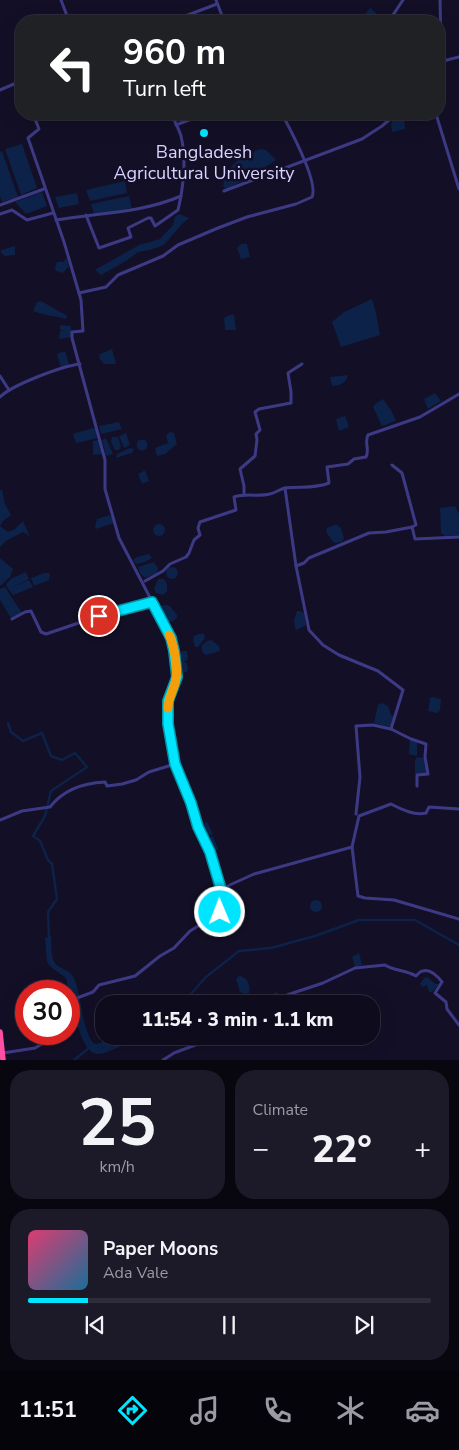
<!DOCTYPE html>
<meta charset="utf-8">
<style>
:root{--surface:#0e0b1c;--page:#1c1929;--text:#f1f3f6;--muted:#9b9ba3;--line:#2e2b3b;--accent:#00e5ff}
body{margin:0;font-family:"Nunito Sans",sans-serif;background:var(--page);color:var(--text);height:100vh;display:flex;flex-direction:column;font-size:19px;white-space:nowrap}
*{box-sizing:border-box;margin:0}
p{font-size:16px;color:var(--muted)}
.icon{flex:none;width:28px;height:28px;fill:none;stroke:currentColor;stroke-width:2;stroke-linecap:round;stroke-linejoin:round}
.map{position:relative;height:1060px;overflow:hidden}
.side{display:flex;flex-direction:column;gap:10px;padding:10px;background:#08060f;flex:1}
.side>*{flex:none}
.banner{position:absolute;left:15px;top:15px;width:430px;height:105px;border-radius:20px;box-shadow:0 5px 20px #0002,0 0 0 1px var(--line);background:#202124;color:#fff;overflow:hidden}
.speed{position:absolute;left:15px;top:980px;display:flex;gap:10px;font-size:25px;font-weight:700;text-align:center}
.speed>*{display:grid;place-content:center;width:65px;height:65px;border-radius:50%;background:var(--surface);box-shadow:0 5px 20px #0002,0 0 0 1px var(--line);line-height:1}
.speed .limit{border:8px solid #d22;background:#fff;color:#111}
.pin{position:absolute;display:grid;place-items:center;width:42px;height:42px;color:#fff;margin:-21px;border:2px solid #fff;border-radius:50%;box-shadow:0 1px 5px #0007}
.me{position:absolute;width:55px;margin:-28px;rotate:359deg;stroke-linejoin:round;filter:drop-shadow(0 0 4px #0008)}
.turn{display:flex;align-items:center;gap:18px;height:105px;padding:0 25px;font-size:22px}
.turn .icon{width:65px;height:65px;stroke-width:2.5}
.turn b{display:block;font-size:35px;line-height:42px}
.big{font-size:38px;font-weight:800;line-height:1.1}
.side .tile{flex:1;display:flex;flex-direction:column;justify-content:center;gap:8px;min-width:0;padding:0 18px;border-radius:20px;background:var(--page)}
.side .dial{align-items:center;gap:0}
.dial b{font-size:65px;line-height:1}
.song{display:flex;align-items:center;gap:15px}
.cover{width:60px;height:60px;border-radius:8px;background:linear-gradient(135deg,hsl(340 70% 55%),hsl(200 70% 35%))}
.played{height:5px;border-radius:2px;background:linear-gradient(90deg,var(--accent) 15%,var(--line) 15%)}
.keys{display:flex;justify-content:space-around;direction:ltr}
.heat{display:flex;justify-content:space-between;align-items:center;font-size:28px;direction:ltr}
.side .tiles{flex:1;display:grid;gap:10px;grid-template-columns:1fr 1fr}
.tile:last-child{grid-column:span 2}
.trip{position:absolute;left:95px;top:995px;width:285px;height:50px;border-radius:20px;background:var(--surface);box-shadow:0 5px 20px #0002,0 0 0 1px var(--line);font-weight:800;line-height:50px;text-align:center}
.dock{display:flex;height:80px;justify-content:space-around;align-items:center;background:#06040b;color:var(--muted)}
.dock .icon{width:35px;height:35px}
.dock .on{color:var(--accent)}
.dock b{font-size:22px;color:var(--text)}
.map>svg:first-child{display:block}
.water{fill:#0c2248}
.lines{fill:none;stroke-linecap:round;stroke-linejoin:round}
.canal{stroke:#0c2248;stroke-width:2.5}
.minor{stroke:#3d3a85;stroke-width:3}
.highway{stroke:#ff4fa3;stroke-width:5.5}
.route-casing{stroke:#0095a6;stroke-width:12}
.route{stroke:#00e5ff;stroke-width:9}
.slow{stroke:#f59e0b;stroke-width:9}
.poi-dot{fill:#00e5ff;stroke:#130f26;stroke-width:2}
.labels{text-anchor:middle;stroke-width:5;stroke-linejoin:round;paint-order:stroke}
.poi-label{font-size:18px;fill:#d9d4ff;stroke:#130f26}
</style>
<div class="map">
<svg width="459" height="1060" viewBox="0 0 459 1060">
<rect width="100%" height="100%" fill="#130f26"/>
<!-- water -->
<g class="water">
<path d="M370,8L386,21H359Z"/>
<path d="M404,118L405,129L392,132L391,124L393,121Z"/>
<path d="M22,144L37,188L21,195L5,149Z"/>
<path d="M260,149L266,150L276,160L245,180L226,189L223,186C228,162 239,158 260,149Z"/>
<path d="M2,151L18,197L2,202L0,196V152Z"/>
<path d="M125,181L127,193L90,201L86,190Z"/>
<path d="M42,192L47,206L26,214L15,202Z"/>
<path d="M77,193L79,204L59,208L55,197Z"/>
<path d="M129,196L132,208L101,214H94L91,204Z"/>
<path d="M179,214L189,218L181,225L164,245L150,250L138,252L126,261L101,275L95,270L139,245L160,239L173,225L175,217Z"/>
<path d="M241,244H247L250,257L241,259L237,248Z"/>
<path d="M15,246V255L5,256L1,253V250Z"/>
<path d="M65,259H67L69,266L63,273L56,271L55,267L57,262H64Z"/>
<path d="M372,299L376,313L380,335L341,347L332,322L344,312Z"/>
<path d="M41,301L64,314L67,316L66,319C56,316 42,315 33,311L37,302Z"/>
<path d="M230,315H234L236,330H225L224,318Z"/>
<path d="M60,325L71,326V337L59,339L60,331H65L60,330Z"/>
<path d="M112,349L116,364H104L99,358L100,354Z"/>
<path d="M65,351L69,364L61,368L57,354Z"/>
<path d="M348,375C346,384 340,385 332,386L330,377Z"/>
<path d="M435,393L441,401L428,409L424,399Z"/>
<path d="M383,399L391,410L396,421L382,426L373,407L375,404Z"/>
<path d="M345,416L349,427L339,431L336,419Z"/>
<path d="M119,422L122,429L101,434L99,426Z"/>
<path d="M96,427L98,438L76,443L73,434Z"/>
<path d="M170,432L174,433L177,444L165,454L157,456L155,448L168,443L166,435Z"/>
<path d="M126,433L130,445L124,448L119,436Z"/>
<path d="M112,437H118L121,446L119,450H115L111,442Z"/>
<path d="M106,438L113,454L106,456L102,440Z"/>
<circle cx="142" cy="445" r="5.5"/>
<path d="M99,440L102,454L93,455V441Z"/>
<path d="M130,448L134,449L132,453L116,458L117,454Z"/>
<path d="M145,470L149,481L142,484L138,474Z"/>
<path d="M0,490H2L5,504L11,515L3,521L0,526L8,532L15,529L23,521L30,537L23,532L6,541L0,547Z"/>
<path d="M455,506L459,514V535L445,536L441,533L440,508Z"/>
<path d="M110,515L114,523L96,529L95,527L97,519Z"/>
<circle cx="159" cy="530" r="6"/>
<path d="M336,524L341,528L344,538L342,542L334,543L326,532L327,528Z"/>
<path d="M149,554L152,558L145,562L136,564L133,560L137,557Z"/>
<path d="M0,558L13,569L10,577L0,586Z"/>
<path d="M154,562L158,568L157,573L145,578L140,573L138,567Z"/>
<circle cx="172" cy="573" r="6"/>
<path d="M26,572L29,579L11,588L29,580L33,587L13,595L7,587L6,584L12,578Z"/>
<path d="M44,573H50L49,580L34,586L31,578Z"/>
<path d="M158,579H164L167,584V591L163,595L156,593L154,589Z"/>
<path d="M5,587L22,613L11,618L0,600V589Z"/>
<path d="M166,605L170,606L177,615V618L173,621L166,622L162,615L160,606Z"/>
<path d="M297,611H300L304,613L306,625L297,630L295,628L294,620Z"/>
<path d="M199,634H204L205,638L198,647H195L193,639L194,636Z"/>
<path d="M211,640L219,646L220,651L207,655L203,653L201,646L207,641Z"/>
<path d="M185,651H187L188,659L184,662L187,663L188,670L186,672L180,673L178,652Z"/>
<path d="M432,697L441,699L440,710L437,713L428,711L430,698Z"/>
<path d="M382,703L388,706L391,715L394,717L391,727L374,723L378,705Z"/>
<path d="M410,740L417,743V756L409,754Z"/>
<path d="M417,757L424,758L427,773L415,774V760Z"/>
<path d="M207,822L213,834L205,837L199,826Z"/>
<path d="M213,836L218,849L213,852L206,839Z"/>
<circle cx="316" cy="906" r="6"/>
<path d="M51,936C52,944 50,956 55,963C60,970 70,968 75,980C82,1000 81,1025 93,1043L97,1044L116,1036H142C131,1041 109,1053 99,1054C78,1056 71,993 66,978L52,968L47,962L45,938Z"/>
<path d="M359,953L362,965L355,967L352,957Z"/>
<path d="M239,976C247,976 251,986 249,993L245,994L240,992L236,979Z"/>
<path d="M427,977L436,984H439L432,992H429L427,985L423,987L420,984L424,978Z"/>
<path d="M276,992L281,996L282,1002L279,1004H266L271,995Z"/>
</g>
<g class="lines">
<!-- canal -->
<g class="canal">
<path d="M8,723L11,732L23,741L42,733L51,756L62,760L75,753L87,767L51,791L45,816L33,836L40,841L48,860L52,864L57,899L48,912L49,938"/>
<path d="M182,1004L206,977L239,951L271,948L315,936L359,920H415L459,945"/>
<path d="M74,1060L89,1048"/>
</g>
<!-- minor -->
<g class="minor">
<path d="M61,0L69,21"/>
<path d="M216,0L224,21"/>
<path d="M172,21L217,4"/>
<path d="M389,21L403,0"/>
<path d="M439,58L441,43L440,0"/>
<path d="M439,62L459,57"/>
<path d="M0,90L21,81"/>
<path d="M436,114L459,189"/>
<path d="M176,125L204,114"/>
<path d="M224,191L362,139L382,126L396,114"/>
<path d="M0,205L44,189"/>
<path d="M0,214L12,210L27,220L53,213"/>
<path d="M86,215L99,248L131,237L128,228L148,218H151L155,226L178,210L181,196"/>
<path d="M56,220C97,213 142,213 181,196C184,176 186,157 181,136C179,129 174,121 172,114"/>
<path d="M79,293L106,287L118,275L163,256L178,245L218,228L247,217L296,204L312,197C319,182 290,129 282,114"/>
<path d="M0,376L9,390"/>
<path d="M0,397C12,385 62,366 80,364"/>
<path d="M392,465L402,473L416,525L412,527"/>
<path d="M285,488L296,566L304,563L309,558L369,533L386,532L412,527L415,539L459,537"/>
<path d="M244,494V486L240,469L255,456L257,440L256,434L260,430L255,412L259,409L291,403V392L288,373L302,364"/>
<path d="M296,566L309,630L323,645L339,655L378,671L403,690L391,729L373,725L356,726L360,777L356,814"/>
<path d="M145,581L163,571L170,564L186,557L189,553L194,540L200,535L198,528L200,522L236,510L234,497C246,493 258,497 270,494C275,493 280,489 285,488C300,486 315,489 329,483L327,467L348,464L354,459L366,457C370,450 364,442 368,435L420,417L459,394"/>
<path d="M12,619L25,612L31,611L41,632L46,634L111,612L152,602"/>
<path d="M391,729L411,739L426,744L425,757L428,774L417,775V786"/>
<path d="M0,820L22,811L50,807C64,789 83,783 105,782L107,786L122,784L136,780L149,772L175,764L169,724L168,701L177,677L171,638L119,538L105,489V460L72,338V332L83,331L81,300L74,276L64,242L28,138L39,129L33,114"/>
<path d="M352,847L358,896L365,898L394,900L459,919"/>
<path d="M221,889L254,874L352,847L359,816L391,804C401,809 414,816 426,813L429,807L459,809"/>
<path d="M221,912L224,916L226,930"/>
<path d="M69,1001L93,992L99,985L135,976L160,956L174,948L190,931L221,912V889L210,852L198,827L191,803L175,764"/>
<path d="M284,1004L287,995L323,983L355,968L385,965C394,971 406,970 416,976C418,974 420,971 423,971C430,968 439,978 442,982L435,993L446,1002L447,1009L459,1025"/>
<path d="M3,1053L35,1048L59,1034"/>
<path d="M163,1060L174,1053L219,1036"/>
</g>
<!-- highway -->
<path class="highway" d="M0,1032L3,1060"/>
</g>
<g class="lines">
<!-- route casing -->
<g class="route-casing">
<path id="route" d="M99,616L152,602L171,638L174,651L177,677L168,701V724L175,764L191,803L198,827L210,852L221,889L220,912"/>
</g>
<!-- route -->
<use href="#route" class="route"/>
<!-- slow -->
<path class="slow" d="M168,708C168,697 175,689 176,678C178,668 174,644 169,635"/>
</g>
<!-- markers -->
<circle class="poi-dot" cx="204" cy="133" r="5"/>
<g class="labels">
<!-- poi labels -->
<g class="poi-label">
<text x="204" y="158">Bangladesh<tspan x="204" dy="21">Agricultural University</tspan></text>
</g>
</g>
</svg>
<div class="speed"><div class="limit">30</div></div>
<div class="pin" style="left:99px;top:616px;background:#d93025"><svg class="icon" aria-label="arrive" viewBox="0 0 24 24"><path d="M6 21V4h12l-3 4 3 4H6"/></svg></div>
<svg class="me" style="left:220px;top:912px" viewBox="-20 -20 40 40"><circle r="17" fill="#00e5ff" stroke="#fff" stroke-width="3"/><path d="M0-11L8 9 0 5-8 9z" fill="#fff"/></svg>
<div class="trip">11:54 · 3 min · 1.1 km</div>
<div class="banner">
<div class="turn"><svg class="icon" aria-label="left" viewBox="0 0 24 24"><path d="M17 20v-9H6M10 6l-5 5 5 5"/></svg><div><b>960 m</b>Turn left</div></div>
</div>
</div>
<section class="side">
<div class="tiles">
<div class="tile dial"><b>25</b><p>km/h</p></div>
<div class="tile"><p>Climate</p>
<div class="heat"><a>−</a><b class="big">22°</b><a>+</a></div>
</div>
<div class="tile">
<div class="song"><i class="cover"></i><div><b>Paper Moons</b><p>Ada Vale</p></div></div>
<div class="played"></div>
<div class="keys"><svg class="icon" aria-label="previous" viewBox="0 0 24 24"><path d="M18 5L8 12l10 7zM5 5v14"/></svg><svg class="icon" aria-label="pause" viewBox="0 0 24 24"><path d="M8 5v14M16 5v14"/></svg><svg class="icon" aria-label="next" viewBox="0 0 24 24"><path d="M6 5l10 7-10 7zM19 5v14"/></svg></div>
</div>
</div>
</section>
<nav class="dock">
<b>11:51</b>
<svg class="icon on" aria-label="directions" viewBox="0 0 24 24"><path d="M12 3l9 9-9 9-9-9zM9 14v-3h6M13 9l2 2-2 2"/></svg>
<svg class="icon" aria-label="music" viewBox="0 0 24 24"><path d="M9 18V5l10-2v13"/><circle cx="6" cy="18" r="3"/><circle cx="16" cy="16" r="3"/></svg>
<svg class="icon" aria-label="phone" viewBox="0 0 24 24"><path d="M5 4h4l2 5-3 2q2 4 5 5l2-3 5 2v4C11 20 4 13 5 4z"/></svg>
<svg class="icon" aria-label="climate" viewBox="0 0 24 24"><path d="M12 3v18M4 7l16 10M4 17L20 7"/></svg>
<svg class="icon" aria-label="car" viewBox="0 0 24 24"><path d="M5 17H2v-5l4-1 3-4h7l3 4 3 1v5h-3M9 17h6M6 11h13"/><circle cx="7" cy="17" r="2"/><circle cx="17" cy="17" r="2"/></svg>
</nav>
